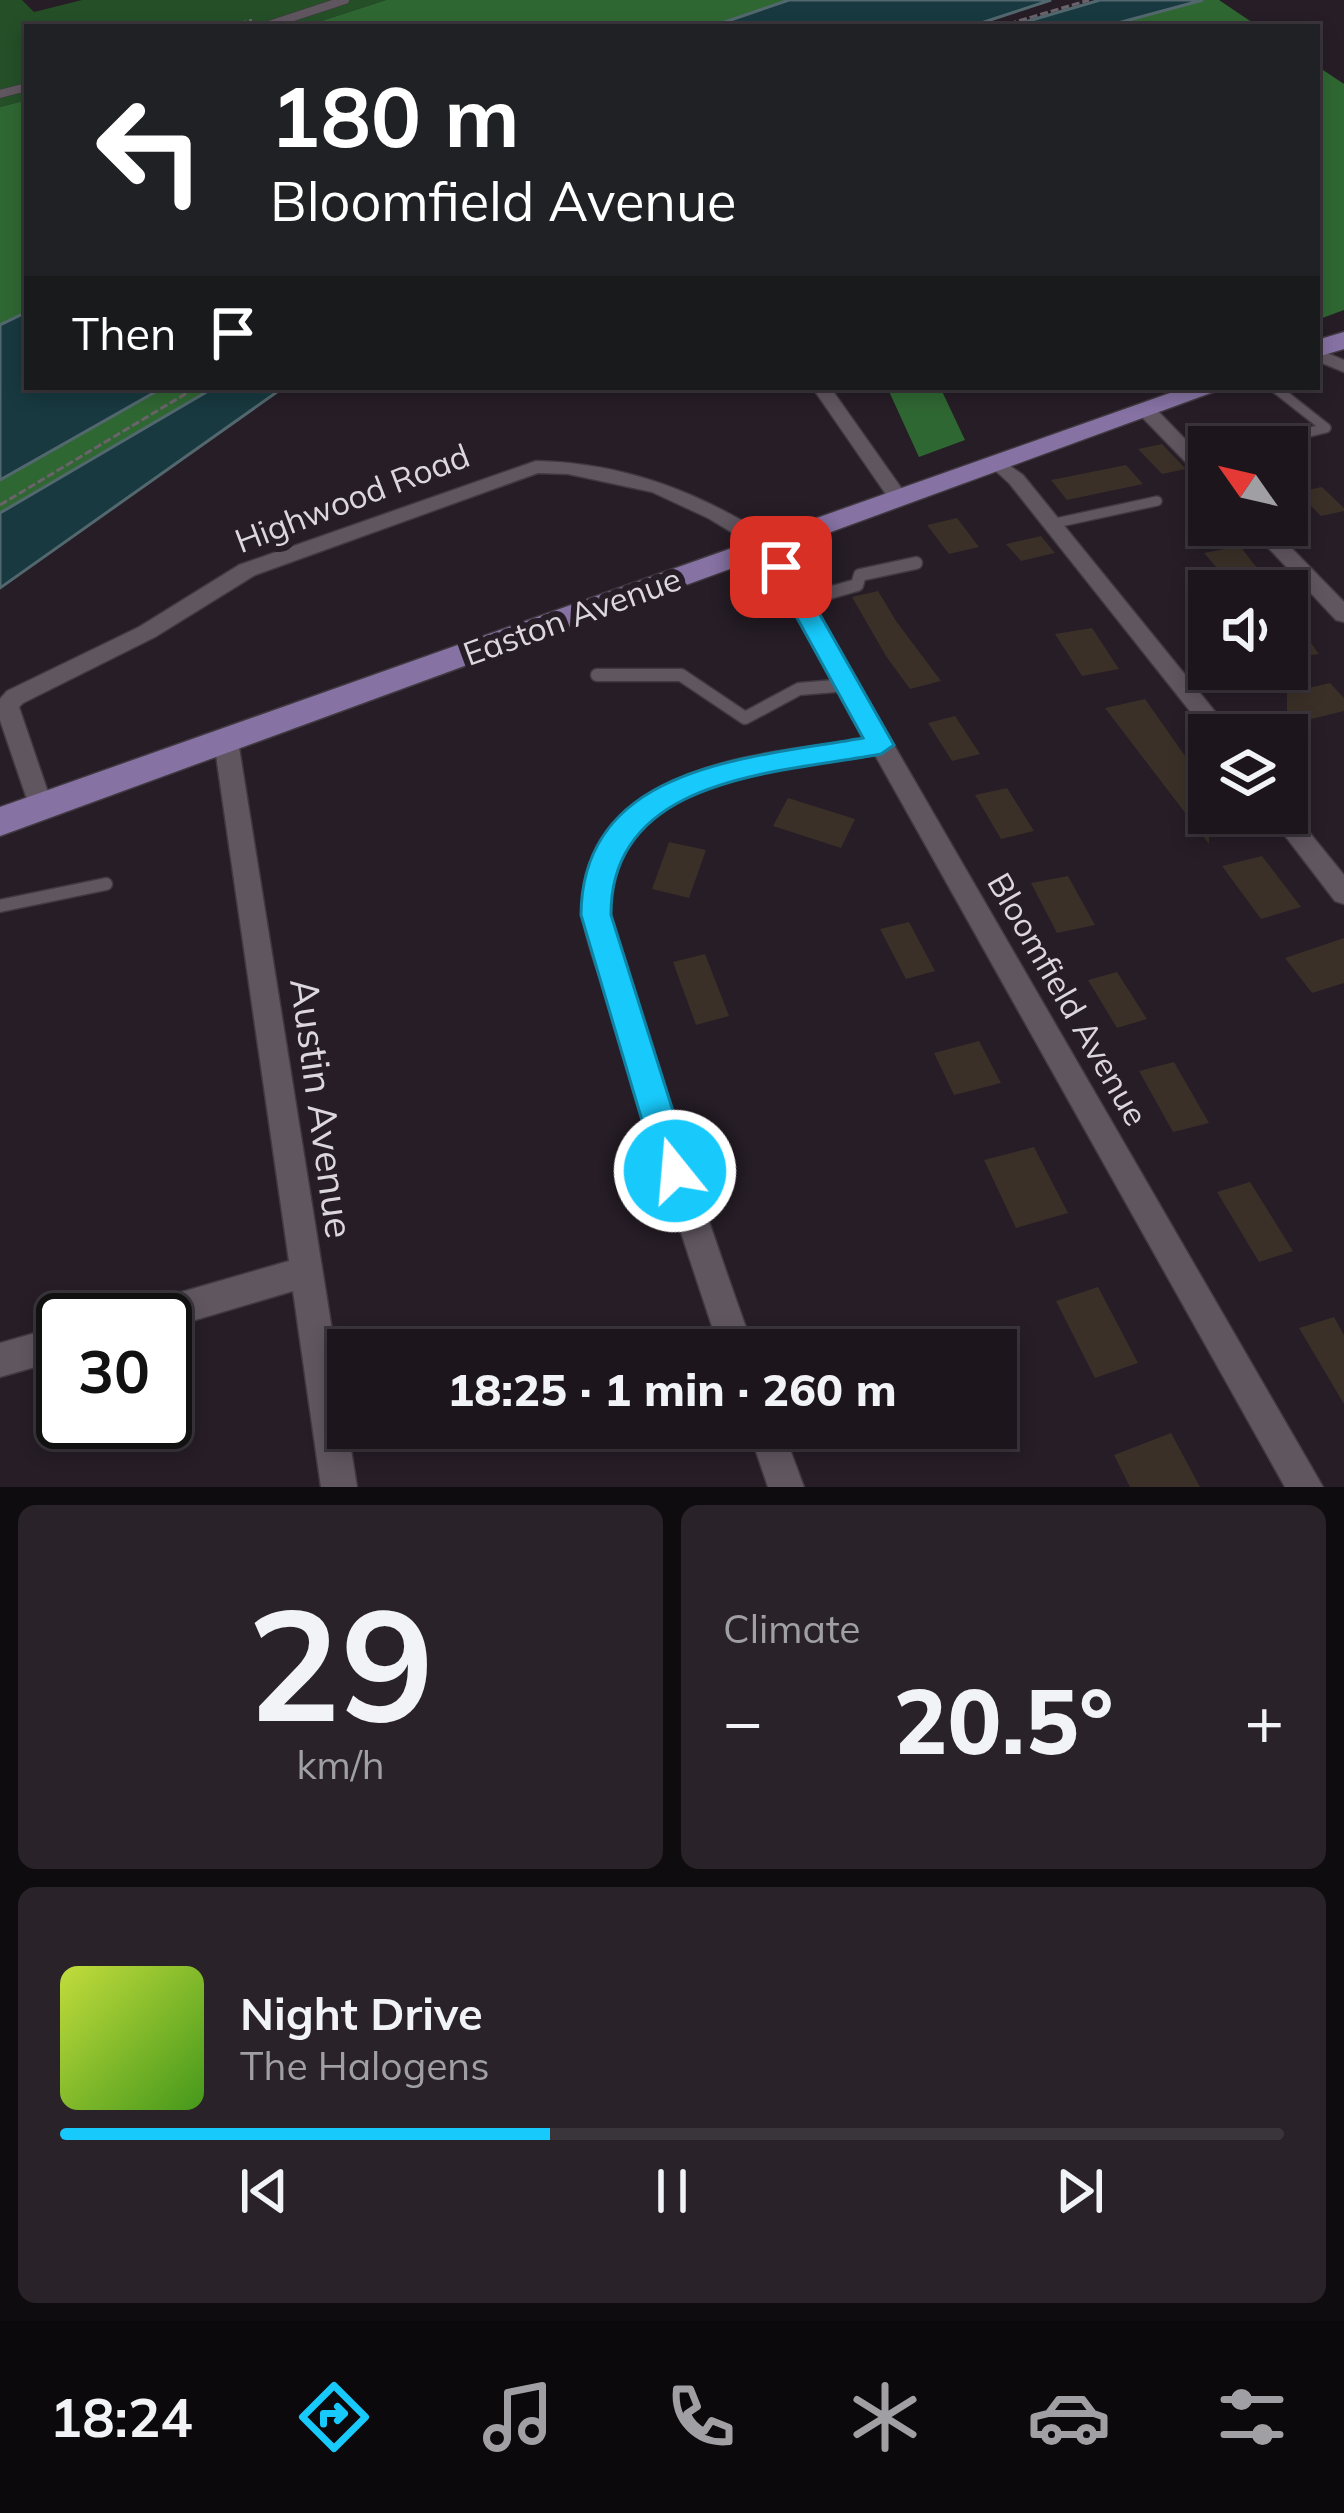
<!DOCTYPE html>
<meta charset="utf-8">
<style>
:root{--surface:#1c161c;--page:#292329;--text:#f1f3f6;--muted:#a09fa3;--line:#3a353b;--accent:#18cafc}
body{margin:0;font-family:Mulish,sans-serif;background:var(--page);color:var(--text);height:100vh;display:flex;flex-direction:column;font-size:45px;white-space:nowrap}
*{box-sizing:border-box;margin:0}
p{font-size:39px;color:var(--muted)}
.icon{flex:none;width:66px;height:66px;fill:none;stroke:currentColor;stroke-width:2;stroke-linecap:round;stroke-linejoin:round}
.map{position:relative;height:1487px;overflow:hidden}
.sheet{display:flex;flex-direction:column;gap:18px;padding:18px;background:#0f0c0f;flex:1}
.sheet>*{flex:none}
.banner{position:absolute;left:24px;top:24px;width:1296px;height:366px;border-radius:0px;box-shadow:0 6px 18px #0003,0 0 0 3px var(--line);background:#202124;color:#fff;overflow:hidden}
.needle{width:78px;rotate:304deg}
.buttons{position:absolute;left:1188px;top:426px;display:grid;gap:24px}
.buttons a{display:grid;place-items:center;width:120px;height:120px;border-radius:0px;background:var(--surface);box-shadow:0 6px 18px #0003,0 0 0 3px var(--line);font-size:60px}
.speed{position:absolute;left:36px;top:1293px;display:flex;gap:24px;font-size:60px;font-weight:700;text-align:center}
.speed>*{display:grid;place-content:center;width:156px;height:156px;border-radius:50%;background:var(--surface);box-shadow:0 6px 18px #0003,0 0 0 3px var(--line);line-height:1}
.speed .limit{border:6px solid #111;border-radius:18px;background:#fff;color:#111}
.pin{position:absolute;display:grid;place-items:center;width:102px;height:102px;color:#fff;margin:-51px;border-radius:24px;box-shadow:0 6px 18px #0006}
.me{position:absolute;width:132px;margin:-66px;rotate:343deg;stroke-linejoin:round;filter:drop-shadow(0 0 9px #0008)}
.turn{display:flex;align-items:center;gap:42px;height:252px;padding:0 48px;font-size:54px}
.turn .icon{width:156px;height:156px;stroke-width:2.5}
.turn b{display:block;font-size:84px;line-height:102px}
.then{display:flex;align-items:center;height:114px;padding:0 48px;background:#0003;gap:24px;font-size:45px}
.big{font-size:90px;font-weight:800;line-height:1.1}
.sheet .card{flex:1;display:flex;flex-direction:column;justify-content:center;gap:18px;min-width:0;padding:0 42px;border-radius:18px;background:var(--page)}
.sheet .dial{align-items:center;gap:0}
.dial b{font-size:156px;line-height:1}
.song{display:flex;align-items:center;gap:36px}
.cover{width:144px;height:144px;border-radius:18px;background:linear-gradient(135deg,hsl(70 70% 55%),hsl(100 70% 35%))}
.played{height:12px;border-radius:6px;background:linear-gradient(90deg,var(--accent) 40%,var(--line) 40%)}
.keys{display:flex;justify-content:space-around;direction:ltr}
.heat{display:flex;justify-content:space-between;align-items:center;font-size:66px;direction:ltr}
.sheet .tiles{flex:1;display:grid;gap:18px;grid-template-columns:1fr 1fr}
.card:last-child{grid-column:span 2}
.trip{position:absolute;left:327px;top:1329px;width:690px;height:120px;border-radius:0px;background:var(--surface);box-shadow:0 6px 18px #0003,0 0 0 3px var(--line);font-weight:800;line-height:120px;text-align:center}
.dock{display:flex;height:192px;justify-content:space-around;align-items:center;background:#0b090b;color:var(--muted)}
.dock .icon{width:84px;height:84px}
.dock .current{color:var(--accent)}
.dock b{font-size:54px;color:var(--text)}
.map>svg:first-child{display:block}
.green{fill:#244f27}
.forest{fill:#2f6732}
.water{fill:#17393f;stroke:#52686e;stroke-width:3}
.building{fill:#3a3028}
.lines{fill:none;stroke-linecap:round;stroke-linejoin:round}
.lane-far2-casing{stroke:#403940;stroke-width:9}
.lane-far1-casing{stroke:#403940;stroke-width:12}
.lane-casing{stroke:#403940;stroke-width:15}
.street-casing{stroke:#403940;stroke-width:3}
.primary-casing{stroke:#403940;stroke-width:3}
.path{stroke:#6b636b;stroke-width:3;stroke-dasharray:8 3;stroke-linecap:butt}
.lane-far2{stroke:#605660;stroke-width:8}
.lane-far1{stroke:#605660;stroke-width:9}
.lane{stroke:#605660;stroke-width:12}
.street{fill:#605660;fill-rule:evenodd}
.primary{fill:#8672a3;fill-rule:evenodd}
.route{fill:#18cafc;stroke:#1083a4;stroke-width:3}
.labels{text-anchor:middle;stroke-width:12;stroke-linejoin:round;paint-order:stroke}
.street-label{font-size:33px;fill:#dcd7dc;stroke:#261d26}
.near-street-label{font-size:39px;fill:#dcd7dc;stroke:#261d26}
</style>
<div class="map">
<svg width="1344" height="1487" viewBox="0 0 1344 1487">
<rect width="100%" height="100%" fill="#261d26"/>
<!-- green -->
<path class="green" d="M0,0H22L34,12L82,0H386L303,27H27V100L0,107Z"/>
<!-- forest -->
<g class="forest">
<path d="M386,0H793L707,27H303Z"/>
<path d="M1203,0H1219L1259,27H1103Z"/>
<path d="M1317,66L1344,84V310L1317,320Z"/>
<path d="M27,100V312L0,325V107Z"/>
<path d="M164,387H215L0,513V480Z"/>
<path d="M887,387H940L965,440L919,457Z"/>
</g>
<!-- water -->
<g class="water">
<path d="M789,0H1051L969,27H710Z"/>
<path d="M1100,0H1203L1103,27H1008Z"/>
<path d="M27,312V387H164L0,480V325Z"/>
<path d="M215,387H284L0,588V513Z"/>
</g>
<!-- building -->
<g class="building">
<path d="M1162,444L1186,469L1162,474L1138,449Z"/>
<path d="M1126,465L1143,484L1067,500L1051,480Z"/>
<path d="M1322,487L1344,508V511L1321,516L1297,492Z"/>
<path d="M957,518L979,547L949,554L927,525Z"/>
<path d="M1041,536L1055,553L1021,561L1006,544Z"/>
<path d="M1240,546L1253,563L1278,591H1223L1210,576L1222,574L1204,553Z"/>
<path d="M878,591L896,621L941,681L910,689L886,656L852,597Z"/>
<path d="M1287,610L1319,654L1287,659Z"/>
<path d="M1092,628L1119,669L1082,676L1055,634Z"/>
<path d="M1330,683L1344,698V711L1287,725V693Z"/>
<path d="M1145,699L1209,790V844L1105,708Z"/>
<path d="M955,716L980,754L952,761L928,723Z"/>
<path d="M1007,788L1034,831L1001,839L975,795Z"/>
<path d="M788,798L855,819L841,848L773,826Z"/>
<path d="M669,842L706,850L689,898L652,889Z"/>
<path d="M1262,856L1301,907L1261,919L1222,866Z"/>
<path d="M1068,876L1095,925L1057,933L1031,883Z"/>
<path d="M909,922L935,971L906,979L880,929Z"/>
<path d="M1344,938V983L1312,993L1285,958Z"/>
<path d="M705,954L729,1016L696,1025L673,962Z"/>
<path d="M1117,972L1147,1019L1117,1028L1088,980Z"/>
<path d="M979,1041L1001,1083L954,1095L934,1053Z"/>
<path d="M1174,1062L1209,1123L1173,1132L1139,1071Z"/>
<path d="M1034,1147L1068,1213L1016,1228L984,1160Z"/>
<path d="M1250,1182L1293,1251L1259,1262L1217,1192Z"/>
<path d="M1098,1287L1138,1363L1095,1378L1056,1301Z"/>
<path d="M1334,1317L1344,1335V1404L1299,1328Z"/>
<path d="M1171,1433L1200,1487H1130L1114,1455Z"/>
</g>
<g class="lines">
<!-- lane-far2 casing -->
<g class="lane-far2-casing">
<g id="lane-far2">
<path d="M263,27L345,0"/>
<path d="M0,94L27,87"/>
</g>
</g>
<!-- lane-far1 casing -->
<g class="lane-far1-casing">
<g id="lane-far1">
<path d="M1253,446L1326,428L1274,387"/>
<path d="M1051,524L1157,501"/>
</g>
</g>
<!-- lane casing -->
<g class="lane-casing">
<g id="lane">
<path d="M801,601L857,585L860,575L916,563"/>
<path d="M597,675H681L745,718L799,689L847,685"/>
<path d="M0,906L106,884"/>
</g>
</g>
<!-- street casing -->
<g class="street-casing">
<g id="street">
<path d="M1317,349L1344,360V372L1317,361Z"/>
<path d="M812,387H830L909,499L906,503H892Z"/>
<path d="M1146,404L1153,406L1209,464V481L1202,479L1139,414V406Z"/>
<path d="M996,456L1023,475L1234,735H1209L1009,483L986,462Z"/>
<path d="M536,461C626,463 701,493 776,541L1323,1487H1285L875,755C795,767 697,771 637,833C619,852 606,891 610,917C615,955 637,1002 649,1039C682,1143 717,1247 754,1350H720C683,1240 647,1130 614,1018C606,992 583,938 583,913C583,882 597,843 618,820C678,756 785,751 866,739L761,550L708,518L652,492L568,474L538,473L255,575L155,637L23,703L19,707L53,807L50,814H32L0,720V699L7,691L139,627L239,565Z"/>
<path d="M1247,525H1269L1344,602V622L1336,620Z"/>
<path d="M226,732L238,741L357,1487H321L293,1291L165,1329V1320H124L128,1308L140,1304L289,1261L214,741Z"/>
<path d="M1287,805L1344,875V904L1335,901L1273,820L1269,813H1287Z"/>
<path d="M63,1325V1359L0,1377V1343Z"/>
<path d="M748,1428H782L804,1487H768Z"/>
</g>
</g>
<!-- primary casing -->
<g class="primary-casing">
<g id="primary">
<path d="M1344,332V349L1317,357V340Z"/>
<path d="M1187,387H1227L0,836V807Z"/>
</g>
</g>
<!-- path -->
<g class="path">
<path d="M228,27L252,20"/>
<path d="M998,27L1089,0"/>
<path d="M0,505L197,387"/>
</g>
<!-- lane-far2 -->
<use href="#lane-far2" class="lane-far2"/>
<!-- lane-far1 -->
<use href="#lane-far1" class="lane-far1"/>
<!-- lane -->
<use href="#lane" class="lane"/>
<!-- street -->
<use href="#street" class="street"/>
<!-- primary -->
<use href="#primary" class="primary"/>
</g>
<!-- route -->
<path class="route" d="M781,559L793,567L894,745L881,754C779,773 610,776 611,915L692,1171L687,1183L675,1187L662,1183L657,1171L581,915C582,764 752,758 863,738L769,567Z"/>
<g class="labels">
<!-- street labels -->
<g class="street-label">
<text transform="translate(352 498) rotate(-21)" y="12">Highwood Road</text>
<text transform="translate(572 616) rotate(-20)" y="12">Easton Avenue</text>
<text transform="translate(1068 999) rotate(60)" y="12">Bloomfield Avenue</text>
</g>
<!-- near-street labels -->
<g class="near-street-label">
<text transform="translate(322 1108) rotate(82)" y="14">Austin Avenue</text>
</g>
</g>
</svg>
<div class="buttons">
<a><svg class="needle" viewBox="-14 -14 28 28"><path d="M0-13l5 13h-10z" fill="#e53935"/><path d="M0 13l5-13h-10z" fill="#a09fa3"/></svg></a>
<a><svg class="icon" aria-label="sound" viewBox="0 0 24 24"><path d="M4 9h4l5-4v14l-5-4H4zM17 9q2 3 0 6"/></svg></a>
<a><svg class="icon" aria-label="layers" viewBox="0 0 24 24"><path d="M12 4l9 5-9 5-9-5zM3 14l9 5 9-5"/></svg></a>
</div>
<div class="speed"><div class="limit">30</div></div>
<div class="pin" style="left:781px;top:567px;background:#d93025"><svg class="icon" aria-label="arrive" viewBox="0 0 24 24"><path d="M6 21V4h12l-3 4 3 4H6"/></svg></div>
<svg class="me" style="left:675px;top:1171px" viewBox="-20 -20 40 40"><circle r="17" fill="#18cafc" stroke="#fff" stroke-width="3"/><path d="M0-11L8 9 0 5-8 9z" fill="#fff"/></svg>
<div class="trip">18:25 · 1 min · 260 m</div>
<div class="banner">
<div class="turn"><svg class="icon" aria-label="left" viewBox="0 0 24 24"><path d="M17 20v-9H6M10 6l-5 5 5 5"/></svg><div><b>180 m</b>Bloomfield Avenue</div></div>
<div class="then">Then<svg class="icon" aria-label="arrive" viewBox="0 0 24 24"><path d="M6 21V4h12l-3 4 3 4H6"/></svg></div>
</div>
</div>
<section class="sheet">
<div class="tiles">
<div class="card dial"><b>29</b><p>km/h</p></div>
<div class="card"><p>Climate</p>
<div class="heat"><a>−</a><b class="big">20.5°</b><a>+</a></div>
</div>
<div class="card">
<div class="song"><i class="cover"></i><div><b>Night Drive</b><p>The Halogens</p></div></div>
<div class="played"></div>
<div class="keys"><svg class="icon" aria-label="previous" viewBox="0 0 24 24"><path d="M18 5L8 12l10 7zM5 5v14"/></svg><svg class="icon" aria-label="pause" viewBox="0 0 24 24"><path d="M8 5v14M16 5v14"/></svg><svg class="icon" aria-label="next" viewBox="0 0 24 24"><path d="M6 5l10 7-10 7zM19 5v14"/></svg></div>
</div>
</div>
</section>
<nav class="dock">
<b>18:24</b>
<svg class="icon current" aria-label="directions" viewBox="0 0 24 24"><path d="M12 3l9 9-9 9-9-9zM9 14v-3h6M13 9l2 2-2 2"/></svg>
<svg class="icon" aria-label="music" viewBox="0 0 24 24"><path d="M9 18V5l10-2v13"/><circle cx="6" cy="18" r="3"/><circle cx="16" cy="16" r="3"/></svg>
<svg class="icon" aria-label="phone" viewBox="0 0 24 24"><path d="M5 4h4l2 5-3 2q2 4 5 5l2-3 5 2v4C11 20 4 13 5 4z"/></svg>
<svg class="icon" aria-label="climate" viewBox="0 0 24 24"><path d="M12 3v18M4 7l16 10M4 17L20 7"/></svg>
<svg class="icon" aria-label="car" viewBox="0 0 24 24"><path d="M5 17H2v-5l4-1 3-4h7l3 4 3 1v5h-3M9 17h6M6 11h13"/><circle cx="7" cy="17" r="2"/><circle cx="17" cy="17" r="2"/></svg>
<svg class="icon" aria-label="filters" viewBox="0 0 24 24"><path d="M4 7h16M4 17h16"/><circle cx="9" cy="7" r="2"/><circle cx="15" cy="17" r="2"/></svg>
</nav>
